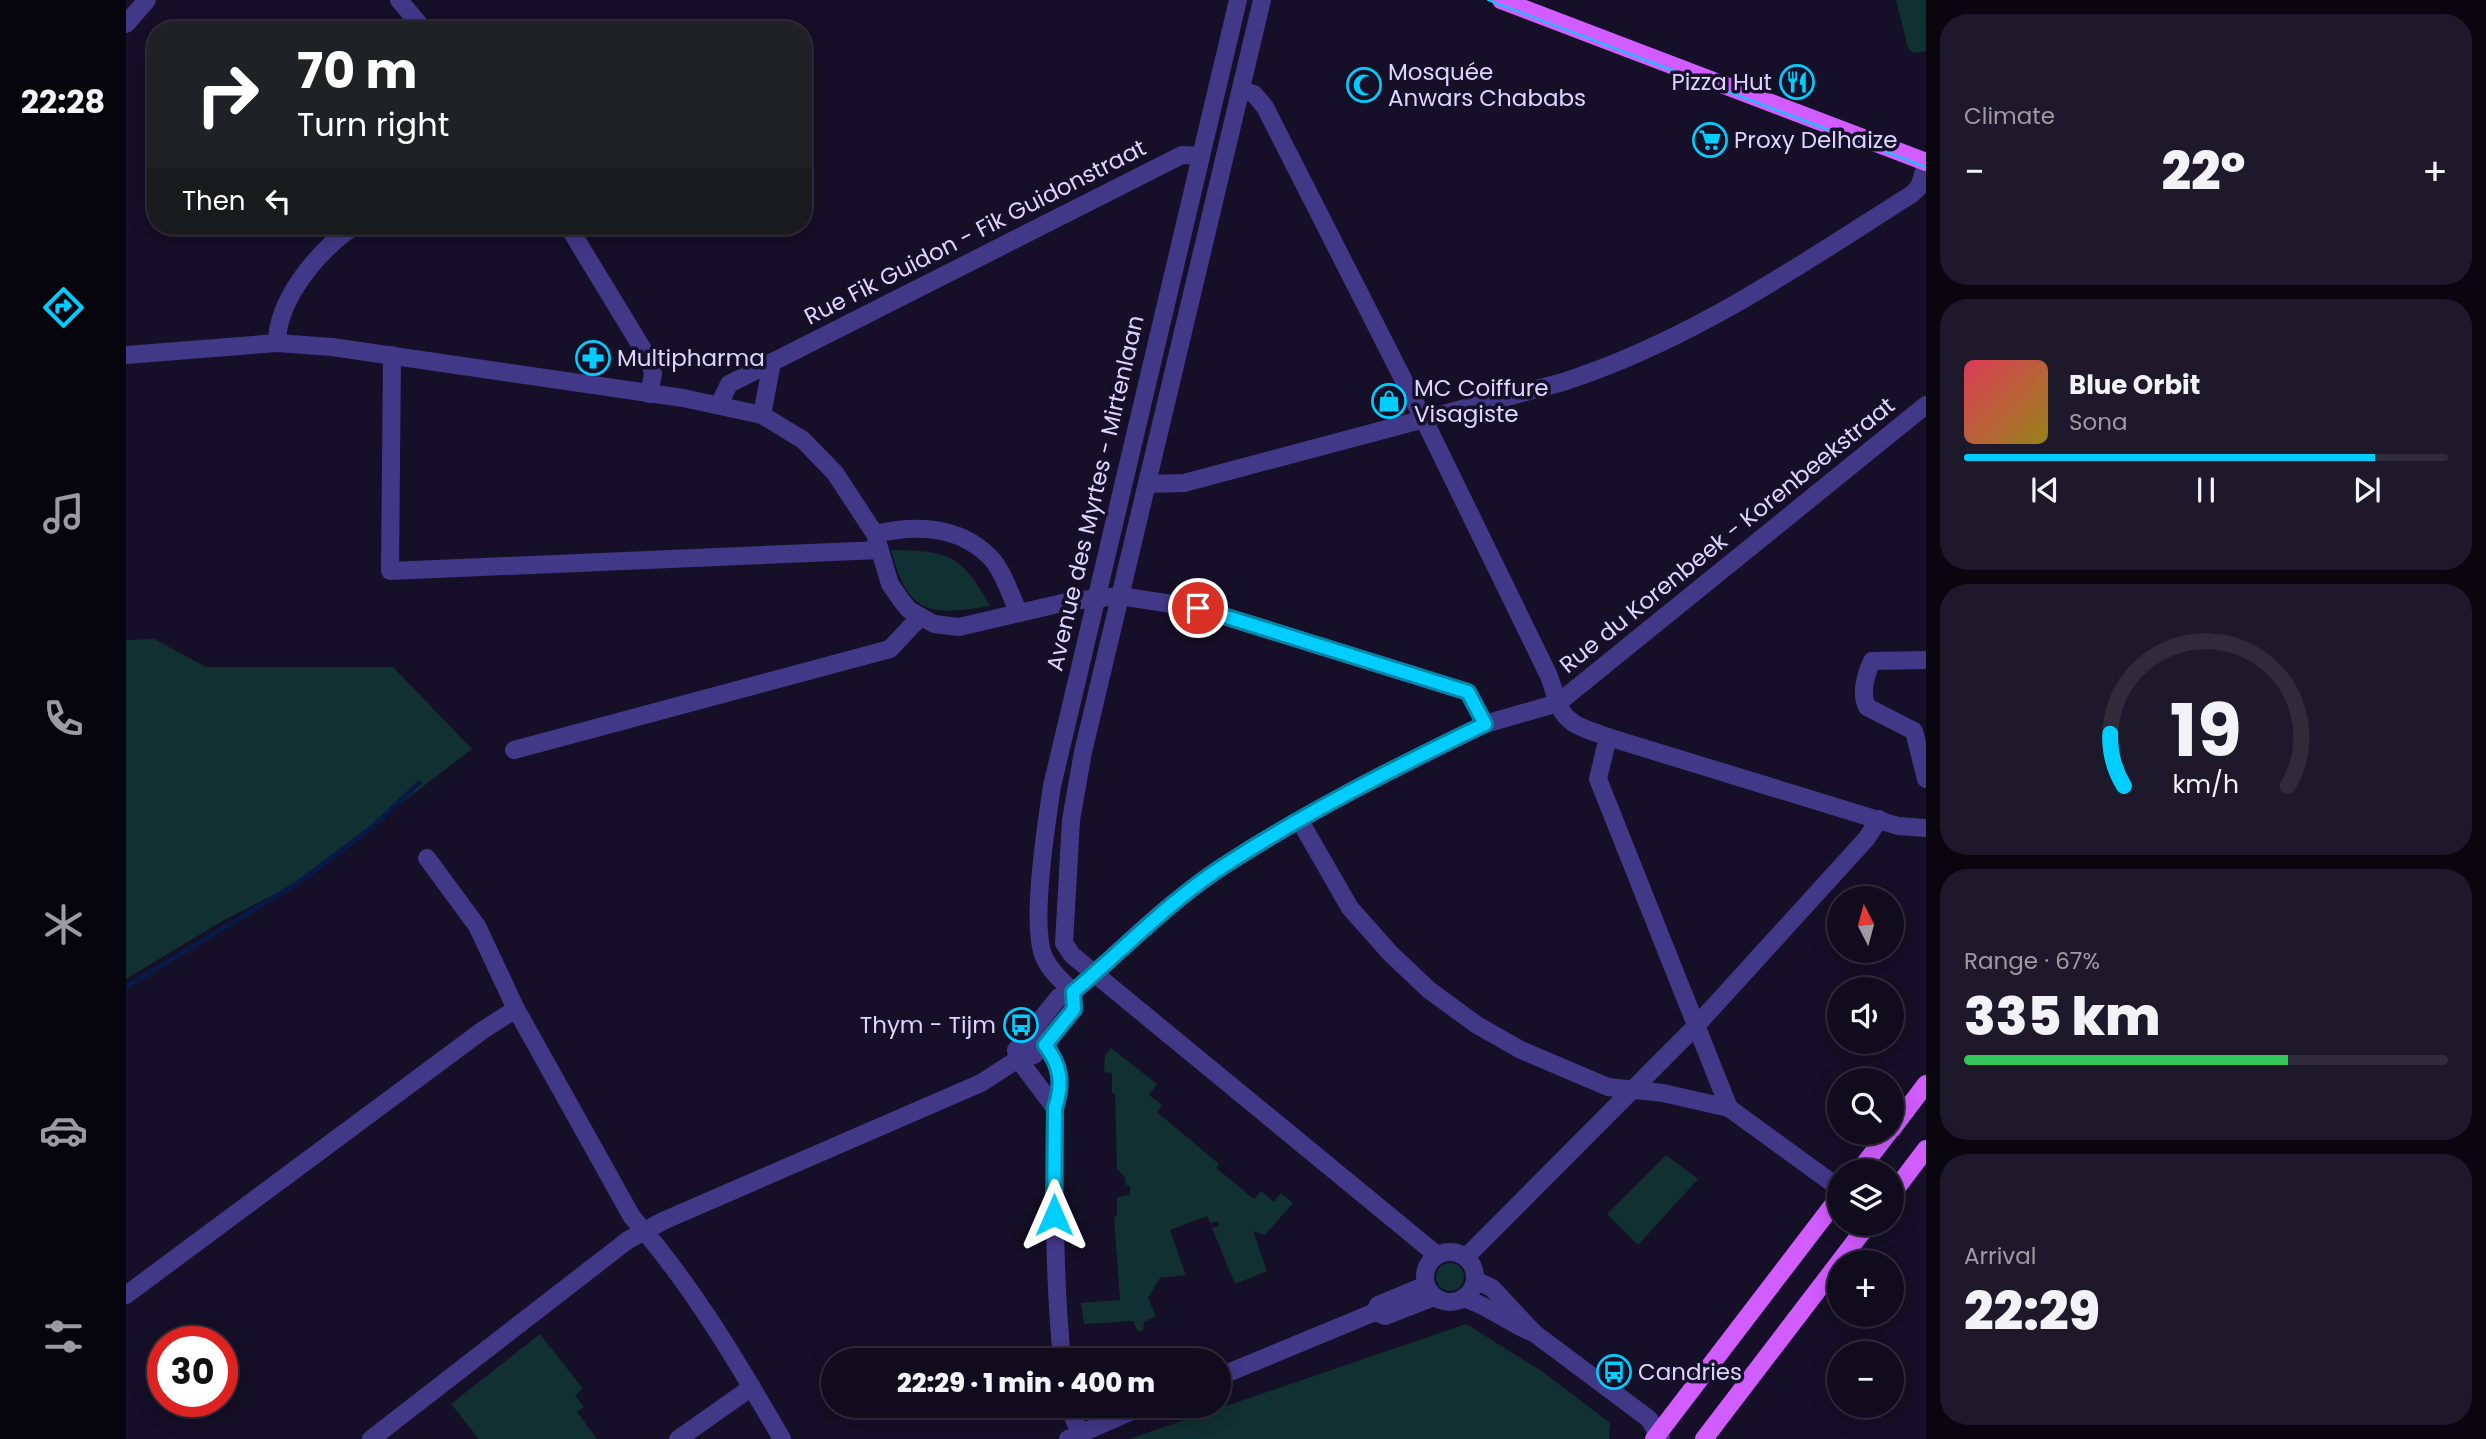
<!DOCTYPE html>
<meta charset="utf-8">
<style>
:root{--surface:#100b1d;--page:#1e192a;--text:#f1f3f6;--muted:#9c9ba4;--line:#302b3b;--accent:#01ceff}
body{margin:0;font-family:Poppins,sans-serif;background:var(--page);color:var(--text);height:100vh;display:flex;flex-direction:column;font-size:26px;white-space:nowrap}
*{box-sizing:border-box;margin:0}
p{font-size:23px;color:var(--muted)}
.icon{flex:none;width:38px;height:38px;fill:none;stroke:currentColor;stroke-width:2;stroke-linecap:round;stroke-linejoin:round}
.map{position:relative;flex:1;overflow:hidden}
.panel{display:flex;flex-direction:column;gap:14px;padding:14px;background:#090610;width:560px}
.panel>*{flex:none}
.guide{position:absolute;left:21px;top:21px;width:665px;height:214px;border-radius:28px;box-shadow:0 4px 18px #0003,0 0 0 2px var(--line);background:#202124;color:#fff;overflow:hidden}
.needle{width:46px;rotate:354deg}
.buttons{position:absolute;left:1701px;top:886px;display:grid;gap:14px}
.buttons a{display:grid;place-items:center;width:77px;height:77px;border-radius:50%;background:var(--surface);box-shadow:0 4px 18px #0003,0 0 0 2px var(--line);font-size:35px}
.speed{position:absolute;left:21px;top:1326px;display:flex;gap:14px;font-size:35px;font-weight:700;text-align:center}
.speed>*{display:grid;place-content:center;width:91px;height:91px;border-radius:50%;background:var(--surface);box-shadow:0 4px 18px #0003,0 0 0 2px var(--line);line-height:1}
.speed .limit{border:10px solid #d22;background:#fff;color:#111}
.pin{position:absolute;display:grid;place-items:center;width:60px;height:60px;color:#fff;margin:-30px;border:4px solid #fff;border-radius:50%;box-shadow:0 2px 7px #0007}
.me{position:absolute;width:77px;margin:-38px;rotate:0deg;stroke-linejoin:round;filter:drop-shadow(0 0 5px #0008)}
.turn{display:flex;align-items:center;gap:24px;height:147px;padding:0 35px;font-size:32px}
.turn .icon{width:91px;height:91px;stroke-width:2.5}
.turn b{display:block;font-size:49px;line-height:60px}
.then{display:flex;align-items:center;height:66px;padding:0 35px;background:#0003;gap:14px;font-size:26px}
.big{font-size:52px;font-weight:800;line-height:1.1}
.panel .card{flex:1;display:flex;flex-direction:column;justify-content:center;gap:10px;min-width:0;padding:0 24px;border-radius:28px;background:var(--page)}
.panel .dial{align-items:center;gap:0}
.dial svg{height:182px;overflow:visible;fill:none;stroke:var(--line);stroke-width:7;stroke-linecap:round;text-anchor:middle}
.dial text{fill:var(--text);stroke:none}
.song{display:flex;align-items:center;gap:21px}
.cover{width:84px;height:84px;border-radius:10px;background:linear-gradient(135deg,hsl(350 70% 55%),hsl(50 70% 35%))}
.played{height:7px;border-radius:4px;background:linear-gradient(90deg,var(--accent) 85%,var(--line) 85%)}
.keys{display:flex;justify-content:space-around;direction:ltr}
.heat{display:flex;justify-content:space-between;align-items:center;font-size:38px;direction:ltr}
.charge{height:10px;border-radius:5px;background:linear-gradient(90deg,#34c759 67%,var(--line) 0)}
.trip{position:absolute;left:695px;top:1348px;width:410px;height:70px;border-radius:35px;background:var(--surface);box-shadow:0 4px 18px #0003,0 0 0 2px var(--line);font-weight:800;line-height:70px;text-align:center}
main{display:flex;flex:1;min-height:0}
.dock{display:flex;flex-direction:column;width:126px;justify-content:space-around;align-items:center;background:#06040c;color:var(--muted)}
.dock .icon{width:49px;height:49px}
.dock .on{color:var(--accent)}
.dock b{font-size:32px;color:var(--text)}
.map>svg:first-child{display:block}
.green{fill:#113031}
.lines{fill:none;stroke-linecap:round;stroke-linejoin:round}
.stream{stroke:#081946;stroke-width:5}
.minor{stroke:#423888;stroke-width:18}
.major{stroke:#d15cff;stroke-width:18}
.tram{stroke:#01ceff;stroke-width:2}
.route-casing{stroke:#0186a6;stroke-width:18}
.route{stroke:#01ceff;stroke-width:12}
.labels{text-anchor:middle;stroke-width:7;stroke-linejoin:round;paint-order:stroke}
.poi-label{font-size:23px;fill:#ddd5ff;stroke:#150f27;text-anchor:start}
.street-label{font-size:23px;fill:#ddd5ff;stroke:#150f27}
</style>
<main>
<nav class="dock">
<b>22:28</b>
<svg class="icon on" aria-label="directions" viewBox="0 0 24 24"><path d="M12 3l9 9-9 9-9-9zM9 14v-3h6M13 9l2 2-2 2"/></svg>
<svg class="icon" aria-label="music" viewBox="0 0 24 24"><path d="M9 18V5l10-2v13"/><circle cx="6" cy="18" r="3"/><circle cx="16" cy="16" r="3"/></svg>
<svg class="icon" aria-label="phone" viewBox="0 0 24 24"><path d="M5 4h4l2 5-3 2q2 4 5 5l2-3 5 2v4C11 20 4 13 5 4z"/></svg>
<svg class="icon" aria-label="climate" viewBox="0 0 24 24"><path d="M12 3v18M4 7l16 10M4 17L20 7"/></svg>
<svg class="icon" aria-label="car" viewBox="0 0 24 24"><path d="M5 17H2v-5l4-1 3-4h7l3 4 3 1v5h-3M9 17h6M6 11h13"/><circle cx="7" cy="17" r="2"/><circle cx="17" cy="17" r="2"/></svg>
<svg class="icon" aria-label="filters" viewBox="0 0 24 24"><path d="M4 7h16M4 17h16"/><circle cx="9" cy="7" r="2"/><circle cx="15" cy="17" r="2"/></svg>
</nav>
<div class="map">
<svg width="1800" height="1439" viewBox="0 0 1800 1439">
<rect width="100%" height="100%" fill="#150f27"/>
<!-- green -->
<g class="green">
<path d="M1770,0H1800V51L1787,53L1782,48Z"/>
<path d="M765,550C823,551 835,554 864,606C803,616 782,615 765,550Z"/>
<path d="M28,639L80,667H267L346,749L171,883L98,920L0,979V640Z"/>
<path d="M985,1048L1031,1084L1023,1095L1036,1105L1031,1112L1093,1164L1090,1168L1128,1199L1135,1191L1148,1202L1155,1193L1167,1203L1139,1235L1127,1231L1141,1271L1109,1284L1086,1228L1093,1226L1092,1221L1084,1223L1081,1216L1044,1230L1060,1275L1034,1278L1022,1298L1030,1316L1018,1322L1017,1330L1012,1332L1007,1321L958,1324L955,1303L994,1300L988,1217L991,1216V1197L1004,1195V1186L1000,1185L999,1177L991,1169L989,1093H986V1073L978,1072L979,1055Z"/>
<path d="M1540,1155L1572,1179L1512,1245L1481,1214Z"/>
<circle cx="1324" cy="1277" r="14"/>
<path d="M1340,1324L1417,1372L1484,1423L1483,1439H1003Z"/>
<path d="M414,1334L457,1389L449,1395L458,1407L451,1412L471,1439H353L325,1404Z"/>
</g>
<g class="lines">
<!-- stream -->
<path class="stream" d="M0,987L172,883L244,829L293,783"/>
<!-- minor -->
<g class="minor">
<path d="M273,0L298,30"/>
<path d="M1136,0L957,752L945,820L938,943L946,955L1311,1255"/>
<path d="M0,24L21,0"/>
<path d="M1116,90L1128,94L1139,107L1305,434L1423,676L1432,703L1800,405"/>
<path d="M442,226L524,361L527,374L523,394"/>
<path d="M151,343C151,299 193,250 228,226"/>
<path d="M0,355L151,343L206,347L557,398L636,415L677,440L709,473L749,534L764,584L775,600L783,610L808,624L833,627L945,601L994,596L1072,608L1342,692L1359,724L1432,703C1440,726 1461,729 1482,737L1772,826L1800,828"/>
<path d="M266,355L264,571L754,550"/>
<path d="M593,405L603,384L1056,155L1075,156"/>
<path d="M636,415L646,362"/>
<path d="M1021,484L1058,483L1437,382C1565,341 1674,265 1786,194L1793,187L1800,165"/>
<path d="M749,534C789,525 830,525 862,555C877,569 884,595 893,613"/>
<path d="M1800,660L1746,661C1740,674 1734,692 1741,707L1788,731L1800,779"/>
<path d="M1482,737L1472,779L1603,1108"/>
<path d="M388,750L764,649L794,617"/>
<path d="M1174,821L1224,908L1264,953L1303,990L1351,1025L1395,1050L1482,1087L1537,1093L1603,1108L1713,1188"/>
<path d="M301,858L351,926L390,1009L506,1217C565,1283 612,1363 656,1439"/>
<path d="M947,992C937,982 925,972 919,959C903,930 921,821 926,786L1112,0"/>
<path d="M907,1043L919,1045C935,1066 937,1083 929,1108C928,1192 928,1276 936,1360"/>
<path d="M892,1059L890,1050L933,997L947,992C998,948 1045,899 1102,863C1184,810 1272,766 1359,724"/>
<path d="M892,1059L929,1108"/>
<circle cx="1324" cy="1277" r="25"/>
<path d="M1340,1257L1569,1027L1741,838L1753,819"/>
<path d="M1349,1280L1366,1288L1408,1333L1523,1419L1535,1439"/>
<path d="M0,1295L357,1030L390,1009"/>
<path d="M1337,1298C1362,1305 1381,1322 1405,1332"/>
<path d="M1249,1312L1259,1316L1308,1297"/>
<path d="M1092,1377L1249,1312L1252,1305L1300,1285"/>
<path d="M942,1405L954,1433"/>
<path d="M245,1439L502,1240L537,1221L855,1083L892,1059L908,1055L948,1009L947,992"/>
<path d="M552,1439L626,1387"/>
<path d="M942,1439L1020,1405"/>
</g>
<!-- major -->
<g class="major">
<path d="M1375,0L1800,162"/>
<path d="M1766,1129L1800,1084"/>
<path d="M1733,1171L1763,1132"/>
<path d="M1766,1194L1800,1149"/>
<path d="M1528,1439L1713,1197"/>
<path d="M1578,1439L1743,1223"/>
</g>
<!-- tram -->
<path class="tram" d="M1362,0L1800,167"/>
</g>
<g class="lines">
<!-- route casing -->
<g class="route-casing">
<path id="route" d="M928,1215L929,1108C937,1083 935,1066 919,1045L948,1009L947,992C998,949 1045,899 1102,863C1184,810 1272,766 1359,724L1342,692L1072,608"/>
</g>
<!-- route -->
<use href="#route" class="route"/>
</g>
<!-- icons -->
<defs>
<g id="restaurant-ring" transform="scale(1.75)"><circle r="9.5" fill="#150f27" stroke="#01ceff" stroke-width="1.5"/><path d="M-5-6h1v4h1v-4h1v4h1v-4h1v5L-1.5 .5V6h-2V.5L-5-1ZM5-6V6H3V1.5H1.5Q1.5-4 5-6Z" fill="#01ceff"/></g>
<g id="mosque-ring" transform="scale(1.75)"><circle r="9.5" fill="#150f27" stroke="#01ceff" stroke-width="1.5"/><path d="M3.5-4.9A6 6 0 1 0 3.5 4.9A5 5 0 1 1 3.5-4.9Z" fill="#01ceff"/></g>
<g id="supermarket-ring" transform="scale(1.75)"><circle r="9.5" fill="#150f27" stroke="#01ceff" stroke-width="1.5"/><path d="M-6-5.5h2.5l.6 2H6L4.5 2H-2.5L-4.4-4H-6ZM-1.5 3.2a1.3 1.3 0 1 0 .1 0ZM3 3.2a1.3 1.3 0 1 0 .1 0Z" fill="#01ceff"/></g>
<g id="pharmacy-ring" transform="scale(1.75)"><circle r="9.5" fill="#150f27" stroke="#01ceff" stroke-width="1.5"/><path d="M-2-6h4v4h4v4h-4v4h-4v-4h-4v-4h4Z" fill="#01ceff"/></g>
<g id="shop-ring" transform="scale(1.75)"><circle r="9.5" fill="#150f27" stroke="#01ceff" stroke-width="1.5"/><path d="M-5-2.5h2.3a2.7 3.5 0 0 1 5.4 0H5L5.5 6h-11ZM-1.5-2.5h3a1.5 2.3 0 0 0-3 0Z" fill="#01ceff"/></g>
<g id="bus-ring" transform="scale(1.75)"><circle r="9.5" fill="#150f27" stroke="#01ceff" stroke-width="1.5"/><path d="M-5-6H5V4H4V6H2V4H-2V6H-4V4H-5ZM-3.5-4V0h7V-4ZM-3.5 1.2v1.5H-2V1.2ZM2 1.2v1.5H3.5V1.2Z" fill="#01ceff"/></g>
</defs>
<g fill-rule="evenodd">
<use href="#restaurant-ring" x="1671" y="82"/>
<use href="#mosque-ring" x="1238" y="85"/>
<use href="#supermarket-ring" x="1584" y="140"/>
<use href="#pharmacy-ring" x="467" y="358"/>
<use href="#shop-ring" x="1263" y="401"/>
<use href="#bus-ring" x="895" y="1025"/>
<use href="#bus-ring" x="1488" y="1372"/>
</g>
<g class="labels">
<!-- poi labels -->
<g class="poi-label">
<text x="1262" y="80">Mosquée<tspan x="1262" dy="26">Anwars Chababs</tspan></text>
<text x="1646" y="90" text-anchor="end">Pizza Hut</text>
<text x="1608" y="148">Proxy Delhaize</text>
<text x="491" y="366">Multipharma</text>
<text x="1288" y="396">MC Coiffure<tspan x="1288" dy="26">Visagiste</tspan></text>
<text x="870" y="1033" text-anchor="end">Thym - Tijm</text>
<text x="1512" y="1380">Candries</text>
</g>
<!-- street labels -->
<g class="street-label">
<text transform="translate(849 232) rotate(-27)" y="8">Rue Fik Guidon - Fik Guidonstraat</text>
<text transform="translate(969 493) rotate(-77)" y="8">Avenue des Myrtes - Mirtenlaan</text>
<text transform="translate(1601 535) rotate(-39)" y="8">Rue du Korenbeek - Korenbeekstraat</text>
</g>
</g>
</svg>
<div class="buttons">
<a><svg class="needle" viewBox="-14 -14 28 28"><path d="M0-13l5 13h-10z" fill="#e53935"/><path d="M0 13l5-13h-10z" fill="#9c9ba4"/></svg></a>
<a><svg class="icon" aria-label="sound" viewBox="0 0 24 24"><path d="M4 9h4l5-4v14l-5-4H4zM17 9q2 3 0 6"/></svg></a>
<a><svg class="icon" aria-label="search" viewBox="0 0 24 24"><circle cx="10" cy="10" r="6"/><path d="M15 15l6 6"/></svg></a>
<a><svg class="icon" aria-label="layers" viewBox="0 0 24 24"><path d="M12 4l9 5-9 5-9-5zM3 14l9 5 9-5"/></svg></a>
<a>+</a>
<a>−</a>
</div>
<div class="speed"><div class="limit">30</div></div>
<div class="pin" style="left:1072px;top:608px;background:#d93025"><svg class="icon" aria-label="arrive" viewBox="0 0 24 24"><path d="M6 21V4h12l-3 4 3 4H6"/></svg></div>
<svg class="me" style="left:928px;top:1215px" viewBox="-20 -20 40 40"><path d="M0-17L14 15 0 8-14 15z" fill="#01ceff" stroke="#fff" stroke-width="4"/></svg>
<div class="trip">22:29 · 1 min · 400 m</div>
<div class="guide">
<div class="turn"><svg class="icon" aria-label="right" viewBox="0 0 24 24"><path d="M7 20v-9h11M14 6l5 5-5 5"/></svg><div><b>70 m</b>Turn right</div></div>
<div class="then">Then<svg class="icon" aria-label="left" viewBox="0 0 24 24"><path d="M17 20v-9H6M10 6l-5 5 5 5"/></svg></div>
</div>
</div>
<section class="panel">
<div class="card"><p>Climate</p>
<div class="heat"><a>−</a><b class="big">22°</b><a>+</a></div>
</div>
<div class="card">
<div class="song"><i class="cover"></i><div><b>Blue Orbit</b><p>Sona</p></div></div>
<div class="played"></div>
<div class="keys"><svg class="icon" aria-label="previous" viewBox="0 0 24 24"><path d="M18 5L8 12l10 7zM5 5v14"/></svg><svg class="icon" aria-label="pause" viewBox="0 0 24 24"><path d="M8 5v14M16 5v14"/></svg><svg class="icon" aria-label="next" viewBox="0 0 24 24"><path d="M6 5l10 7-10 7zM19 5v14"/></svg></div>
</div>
<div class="card dial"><svg viewBox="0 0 100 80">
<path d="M14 69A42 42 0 1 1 86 69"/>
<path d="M14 69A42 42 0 0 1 8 46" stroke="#01ceff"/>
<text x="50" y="56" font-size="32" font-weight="700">19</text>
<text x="50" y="72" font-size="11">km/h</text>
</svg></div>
<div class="card"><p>Range · 67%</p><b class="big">335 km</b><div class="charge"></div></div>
<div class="card"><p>Arrival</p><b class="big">22:29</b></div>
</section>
</main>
